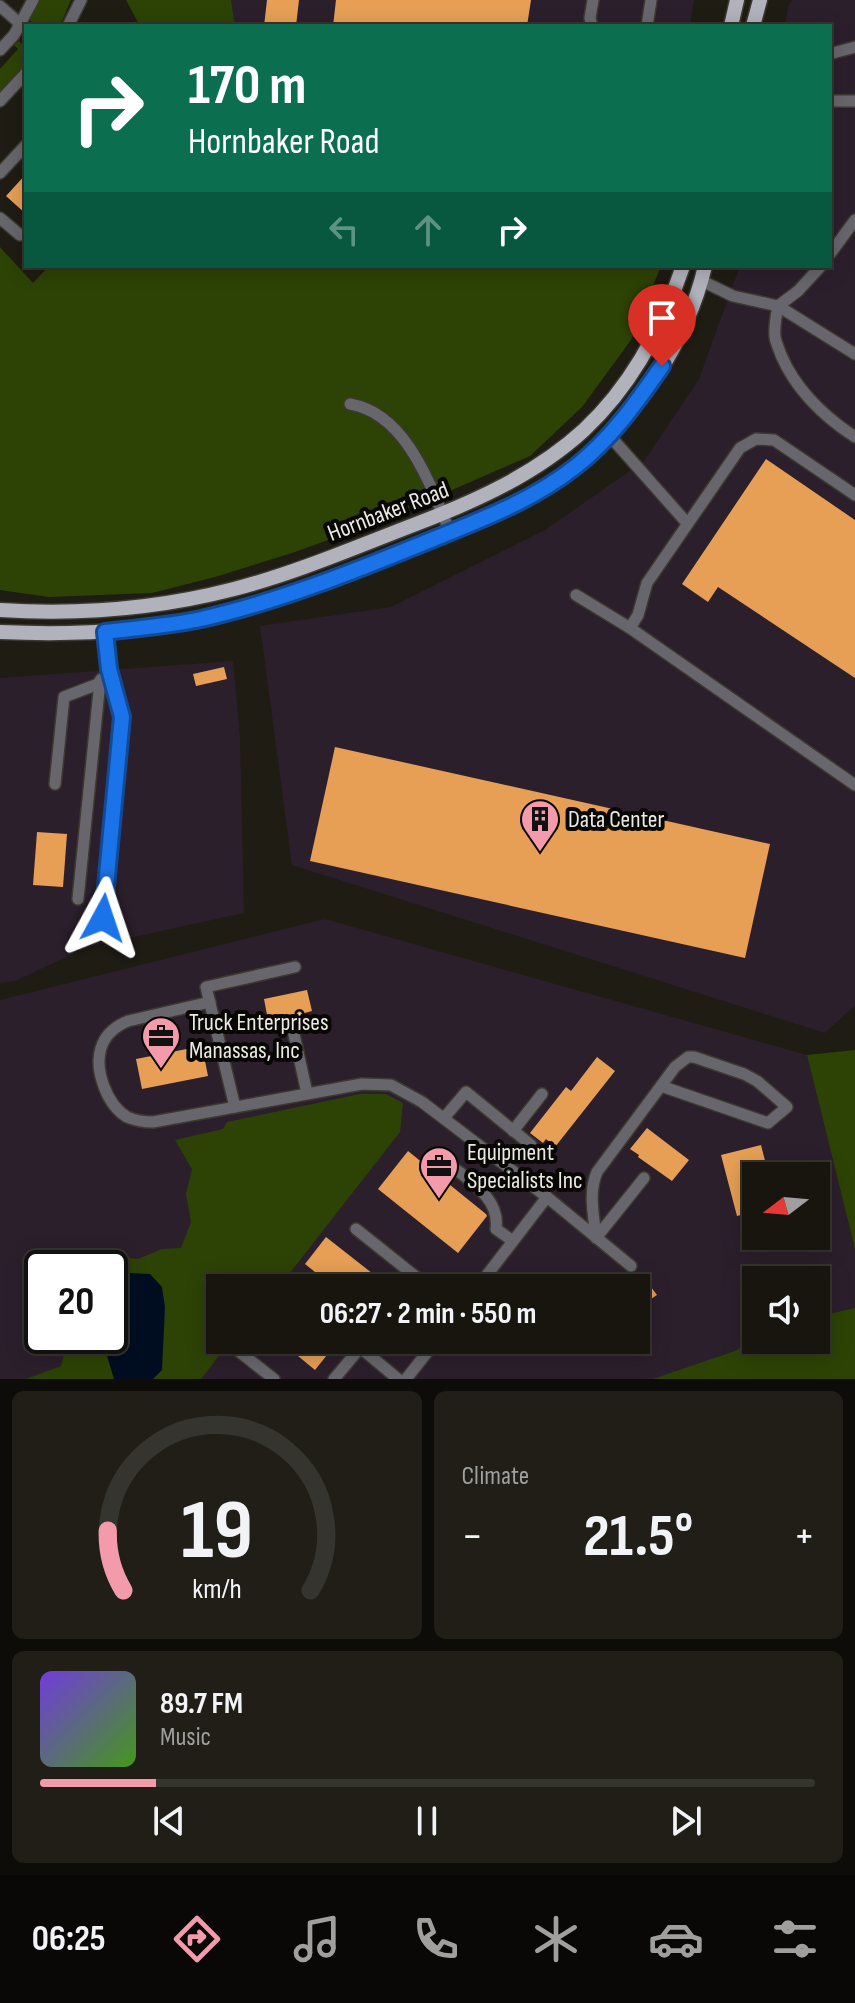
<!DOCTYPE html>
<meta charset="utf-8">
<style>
:root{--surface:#17150e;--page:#201e17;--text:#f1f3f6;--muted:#9e9f9e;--line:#36342e;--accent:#f39aab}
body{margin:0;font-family:"Sofia Sans Condensed",sans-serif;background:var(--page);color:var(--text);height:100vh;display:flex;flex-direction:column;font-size:30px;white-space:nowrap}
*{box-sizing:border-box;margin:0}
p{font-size:26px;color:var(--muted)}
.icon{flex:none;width:44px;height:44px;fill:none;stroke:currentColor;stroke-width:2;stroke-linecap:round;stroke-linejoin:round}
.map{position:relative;height:1379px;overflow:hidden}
.panel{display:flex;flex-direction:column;gap:12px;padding:12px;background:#0d0c08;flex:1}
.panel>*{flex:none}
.hud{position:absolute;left:24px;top:24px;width:808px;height:244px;border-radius:0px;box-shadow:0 4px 20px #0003,0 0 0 2px var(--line);background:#0b6e4f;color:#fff;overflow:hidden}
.needle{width:52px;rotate:254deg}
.fabs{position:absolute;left:742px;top:1162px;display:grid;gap:16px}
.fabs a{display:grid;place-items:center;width:88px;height:88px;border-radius:0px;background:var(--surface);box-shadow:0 4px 20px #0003,0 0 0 2px var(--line);font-size:40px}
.speed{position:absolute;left:24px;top:1250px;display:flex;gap:16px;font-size:40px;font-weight:700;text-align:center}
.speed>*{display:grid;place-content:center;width:104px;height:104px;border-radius:50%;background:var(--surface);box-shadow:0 4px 20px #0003,0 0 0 2px var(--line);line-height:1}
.speed .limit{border:4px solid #111;border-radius:12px;background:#fff;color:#111}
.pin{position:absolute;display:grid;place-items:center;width:68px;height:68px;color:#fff;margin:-82px -34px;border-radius:50% 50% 50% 0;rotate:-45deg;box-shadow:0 0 8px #0007}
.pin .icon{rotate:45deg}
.me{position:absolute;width:88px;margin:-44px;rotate:5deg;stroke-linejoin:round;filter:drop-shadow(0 0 6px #0008)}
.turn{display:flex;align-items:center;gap:28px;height:168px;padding:0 32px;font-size:36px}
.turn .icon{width:104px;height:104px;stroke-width:2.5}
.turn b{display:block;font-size:56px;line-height:68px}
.lanes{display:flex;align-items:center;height:76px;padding:0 32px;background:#0003;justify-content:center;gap:40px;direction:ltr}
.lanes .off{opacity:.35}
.big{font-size:60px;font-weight:700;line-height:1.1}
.panel .widget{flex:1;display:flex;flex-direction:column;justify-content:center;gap:12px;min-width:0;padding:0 28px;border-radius:12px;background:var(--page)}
.panel .dial{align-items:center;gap:0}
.dial svg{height:208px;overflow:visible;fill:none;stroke:var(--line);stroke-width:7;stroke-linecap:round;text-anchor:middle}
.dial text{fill:var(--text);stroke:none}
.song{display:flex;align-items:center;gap:24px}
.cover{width:96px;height:96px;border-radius:12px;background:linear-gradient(135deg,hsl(260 70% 55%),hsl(100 70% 35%))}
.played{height:8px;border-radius:4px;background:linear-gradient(90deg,var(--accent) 15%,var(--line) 15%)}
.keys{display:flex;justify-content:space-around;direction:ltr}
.heat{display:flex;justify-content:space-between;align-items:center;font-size:44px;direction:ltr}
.panel .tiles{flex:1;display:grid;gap:12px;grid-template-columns:1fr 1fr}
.widget:last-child{grid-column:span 2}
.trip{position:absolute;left:206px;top:1274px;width:444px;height:80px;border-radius:0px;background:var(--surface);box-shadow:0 4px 20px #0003,0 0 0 2px var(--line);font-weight:700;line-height:80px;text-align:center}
.tab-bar{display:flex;height:128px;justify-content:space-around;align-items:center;background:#090806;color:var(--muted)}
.tab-bar .icon{width:56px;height:56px}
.tab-bar .active{color:var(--accent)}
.tab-bar b{font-size:36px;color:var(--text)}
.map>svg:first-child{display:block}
.industrial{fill:#2b1f2c;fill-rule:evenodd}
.green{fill:#2d4305}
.water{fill:#000d21}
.building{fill:#e69f55}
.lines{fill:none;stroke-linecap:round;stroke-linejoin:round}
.minor-casing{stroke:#3c3930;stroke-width:14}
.major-casing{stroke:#3c3930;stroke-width:17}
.minor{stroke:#67666c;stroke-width:11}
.major{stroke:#b2b2bd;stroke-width:14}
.route-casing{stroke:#114b97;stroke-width:20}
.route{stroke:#1a73e8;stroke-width:14}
.labels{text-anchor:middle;stroke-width:8;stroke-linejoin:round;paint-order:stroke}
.street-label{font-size:24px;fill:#eceae4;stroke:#080704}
.poi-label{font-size:24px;fill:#eceae4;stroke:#080704;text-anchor:start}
</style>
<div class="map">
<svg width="855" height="1379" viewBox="0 0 855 1379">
<rect width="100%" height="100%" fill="#1f1c13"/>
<!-- industrial -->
<g class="industrial">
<path d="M231,0H694L690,26H235Z"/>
<path d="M792,0H855V1005L825,1033L292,865L260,626L391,607L545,530L644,461L699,379L740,266H830V26H785L788,7Z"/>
<path d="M233,661L240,737L244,913L88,947L15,981L0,983V678Z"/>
<path d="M325,919L807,1055L855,1249V1379H0V1000ZM756,1176H816V1236H756ZM42,1268H110V1336H42ZM756,1280H816V1340H756ZM220,1288H636V1340H220Z"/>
</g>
<!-- green -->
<g class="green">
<path d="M38,0H71L62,21L57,26H35L29,19Z"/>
<path d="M126,0H231L235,26H140Z"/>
<path d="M19,41L26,48V67L0,95V69L18,49L14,45Z"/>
<path d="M0,247L33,283L49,266H661L631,340L582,407L530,456L378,522L292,553L215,577L152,593L49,597L0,590Z"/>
<path d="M855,1050V1249L807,1055Z"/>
<path d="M360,1094H386L403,1103L400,1132L289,1274V1288H220V1340H231L201,1379H26L61,1366L66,1346L64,1336H110V1268L90,1267L103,1258L121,1257L138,1259L162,1249L181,1248L191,1222L186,1194L192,1169L175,1140L223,1129L227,1122Z"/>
<path d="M855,1308V1379H653L735,1351L756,1339L816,1340V1317Z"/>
</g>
<!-- water -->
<path class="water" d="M129,1273L150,1274L162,1287L165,1307L162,1370L153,1379H114L101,1336H110V1285Z"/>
<!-- building -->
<g class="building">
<path d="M267,0H299L296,26H264Z"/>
<path d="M336,0H531L527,26H333Z"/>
<path d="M26,174V214L6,196Z"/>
<path d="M766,459L855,520V678L718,587L708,602L682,584Z"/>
<path d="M224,667L227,679L196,686L193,674Z"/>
<path d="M335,747L770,844L745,958L310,861Z"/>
<path d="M37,832L67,834L63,887L33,885Z"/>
<path d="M307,990L312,1011L297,1015L298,1020L284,1023L283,1017L268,1020L264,999Z"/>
<path d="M202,1046L208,1076L142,1089L136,1059Z"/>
<path d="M597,1057L615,1071L555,1147L546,1139L543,1143L530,1133L566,1087L571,1091Z"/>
<path d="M647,1128L689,1160L672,1181L638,1157L639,1155L630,1149Z"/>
<path d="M761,1145L769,1176H756V1211L737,1216L721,1155Z"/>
<path d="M408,1151L486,1214L487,1216L458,1253L378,1189Z"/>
<path d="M326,1237L391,1288H335L305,1264Z"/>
<path d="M651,1287L657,1295L636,1309V1297Z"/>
<path d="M292,1340H319L331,1350L315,1370L287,1347Z"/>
</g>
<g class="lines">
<!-- minor casing -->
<g class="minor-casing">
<g id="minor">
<path d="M0,6L26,29"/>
<path d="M68,26L81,0"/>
<path d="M592,26L590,18L593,0"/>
<path d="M647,26L651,0"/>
<path d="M0,50L14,35L33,0"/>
<path d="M833,53L855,47"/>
<path d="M0,101L26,73"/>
<path d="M830,101H855"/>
<path d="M0,173L26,145"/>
<path d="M0,218L20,235"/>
<path d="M830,254L855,220"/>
<path d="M821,266L798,291L778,306L855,354"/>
<path d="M702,281L733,296L778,306C776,316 774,327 775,337C776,343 779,349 781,355C796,390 823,416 855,437"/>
<path d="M350,404C407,414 430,485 450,532"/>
<path d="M609,435L687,523"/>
<path d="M855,495L774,440L756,439L740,448L647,583L638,615L630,628L855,785"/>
<path d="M576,595L630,628"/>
<path d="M55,784L64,697L98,684L101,679"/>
<path d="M78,899L100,681"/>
<path d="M103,918L122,717L109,669L105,632"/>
<path d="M210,1002L128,1021C116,1026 105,1035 101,1048C94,1070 107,1105 127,1117C136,1121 143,1122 153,1122L362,1084L391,1085L422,1102L547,1197L477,1288"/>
<path d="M293,1030L307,1093"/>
<path d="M235,1107L206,987L295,967"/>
<path d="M444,1118L466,1092L531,1145"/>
<path d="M513,1131L542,1094"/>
<path d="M458,1171C476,1185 500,1202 496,1229L513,1241"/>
<path d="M644,1178L596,1238C594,1216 588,1193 597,1172L675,1067L688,1057H694L744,1074L757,1081L787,1107L768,1123L661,1086"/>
<path d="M547,1197L631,1266"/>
<path d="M356,1229L430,1288"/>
<path d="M244,1340L237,1350L274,1379"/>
<path d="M351,1340L398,1379"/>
<path d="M334,1379L360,1348"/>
<path d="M406,1379L437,1340"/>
</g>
</g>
<!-- major casing -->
<g class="major-casing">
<g id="major">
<path d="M731,26L737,0"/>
<path d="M753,26L760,0"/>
<path d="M0,610C79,615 157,609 234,589C296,573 356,547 416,524C476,501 536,474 584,430C631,386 663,326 683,266"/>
<path d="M0,632C67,635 134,633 200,619C276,602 357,570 429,541C480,520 531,501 575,467C635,420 688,340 705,266"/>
</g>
</g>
<!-- minor -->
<use href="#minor" class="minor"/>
<!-- major -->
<use href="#major" class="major"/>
</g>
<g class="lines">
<!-- route casing -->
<g class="route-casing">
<path id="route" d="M103,918L122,717L109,669L105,632C137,628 169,626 201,619C281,601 360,569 436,538C485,518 533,500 575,467C611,439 636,403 662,366"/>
</g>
<!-- route -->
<use href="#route" class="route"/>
</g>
<!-- icons -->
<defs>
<g id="building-pin" transform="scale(2)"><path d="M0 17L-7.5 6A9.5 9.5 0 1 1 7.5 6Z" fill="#f39aab" stroke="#080704"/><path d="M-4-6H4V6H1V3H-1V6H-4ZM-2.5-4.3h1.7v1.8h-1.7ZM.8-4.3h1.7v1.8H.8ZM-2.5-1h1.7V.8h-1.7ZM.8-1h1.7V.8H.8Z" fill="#111"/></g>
<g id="office-pin" transform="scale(2)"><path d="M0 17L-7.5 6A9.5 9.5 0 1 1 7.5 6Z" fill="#f39aab" stroke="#080704"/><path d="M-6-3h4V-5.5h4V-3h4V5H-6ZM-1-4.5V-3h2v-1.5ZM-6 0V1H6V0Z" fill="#111"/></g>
</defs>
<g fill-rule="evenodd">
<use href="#building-pin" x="540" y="819"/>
<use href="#office-pin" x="161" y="1036"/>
<use href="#office-pin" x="439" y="1166"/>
</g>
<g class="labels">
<!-- street labels -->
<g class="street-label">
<text transform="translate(388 511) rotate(-21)" y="8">Hornbaker Road</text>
</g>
<!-- poi labels -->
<g class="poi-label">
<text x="568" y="827">Data Center</text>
<text x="189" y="1030">Truck Enterprises<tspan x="189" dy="28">Manassas, Inc</tspan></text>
<text x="467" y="1160">Equipment<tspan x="467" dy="28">Specialists Inc</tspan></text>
</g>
</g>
</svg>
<div class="fabs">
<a><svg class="needle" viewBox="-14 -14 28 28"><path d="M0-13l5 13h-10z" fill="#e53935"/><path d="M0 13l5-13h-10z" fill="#9e9f9e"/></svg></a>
<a><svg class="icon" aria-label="sound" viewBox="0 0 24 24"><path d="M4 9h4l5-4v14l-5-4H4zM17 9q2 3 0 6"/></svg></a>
</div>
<div class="speed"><div class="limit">20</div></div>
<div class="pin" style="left:662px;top:366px;background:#d93025"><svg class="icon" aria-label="arrive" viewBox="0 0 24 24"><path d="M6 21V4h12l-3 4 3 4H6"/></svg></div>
<svg class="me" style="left:103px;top:918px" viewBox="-20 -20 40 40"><path d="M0-17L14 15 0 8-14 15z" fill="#1a73e8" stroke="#fff" stroke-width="4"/></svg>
<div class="trip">06:27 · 2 min · 550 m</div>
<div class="hud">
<div class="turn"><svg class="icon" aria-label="right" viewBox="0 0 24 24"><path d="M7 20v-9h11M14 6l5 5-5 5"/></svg><div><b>170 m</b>Hornbaker Road</div></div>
<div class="lanes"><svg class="icon off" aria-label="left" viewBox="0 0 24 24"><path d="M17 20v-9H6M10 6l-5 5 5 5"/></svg><svg class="icon off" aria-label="ahead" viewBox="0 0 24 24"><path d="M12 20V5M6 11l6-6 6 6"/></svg><svg class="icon" aria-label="right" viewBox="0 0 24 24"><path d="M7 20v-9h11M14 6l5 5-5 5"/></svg></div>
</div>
</div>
<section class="panel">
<div class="tiles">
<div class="widget dial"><svg viewBox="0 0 100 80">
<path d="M14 69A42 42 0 1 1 86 69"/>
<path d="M14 69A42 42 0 0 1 8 46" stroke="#f39aab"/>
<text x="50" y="56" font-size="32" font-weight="700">19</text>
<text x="50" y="72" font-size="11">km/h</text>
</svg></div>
<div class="widget"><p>Climate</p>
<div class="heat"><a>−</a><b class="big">21.5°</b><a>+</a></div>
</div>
<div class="widget">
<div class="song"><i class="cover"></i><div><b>89.7 FM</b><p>Music</p></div></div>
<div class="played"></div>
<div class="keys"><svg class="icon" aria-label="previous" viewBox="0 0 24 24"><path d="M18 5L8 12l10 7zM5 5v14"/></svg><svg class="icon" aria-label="pause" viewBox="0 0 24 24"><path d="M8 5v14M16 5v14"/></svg><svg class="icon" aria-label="next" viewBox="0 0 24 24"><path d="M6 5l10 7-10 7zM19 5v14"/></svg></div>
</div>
</div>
</section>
<nav class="tab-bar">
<b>06:25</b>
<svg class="icon active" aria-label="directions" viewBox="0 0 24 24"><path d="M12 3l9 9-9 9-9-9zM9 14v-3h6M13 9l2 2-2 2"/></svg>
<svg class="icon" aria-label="music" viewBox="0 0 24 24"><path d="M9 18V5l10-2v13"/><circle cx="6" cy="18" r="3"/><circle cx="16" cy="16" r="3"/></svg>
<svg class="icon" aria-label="phone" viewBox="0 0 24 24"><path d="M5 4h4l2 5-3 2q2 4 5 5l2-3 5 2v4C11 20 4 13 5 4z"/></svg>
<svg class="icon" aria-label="climate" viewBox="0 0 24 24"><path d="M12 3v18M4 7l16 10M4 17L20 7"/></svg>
<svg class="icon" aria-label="car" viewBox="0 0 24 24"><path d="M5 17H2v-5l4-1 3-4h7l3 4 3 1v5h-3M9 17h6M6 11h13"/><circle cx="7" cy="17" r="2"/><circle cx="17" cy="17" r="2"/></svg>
<svg class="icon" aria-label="filters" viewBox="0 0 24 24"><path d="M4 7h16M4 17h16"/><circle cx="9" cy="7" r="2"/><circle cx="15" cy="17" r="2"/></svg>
</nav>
